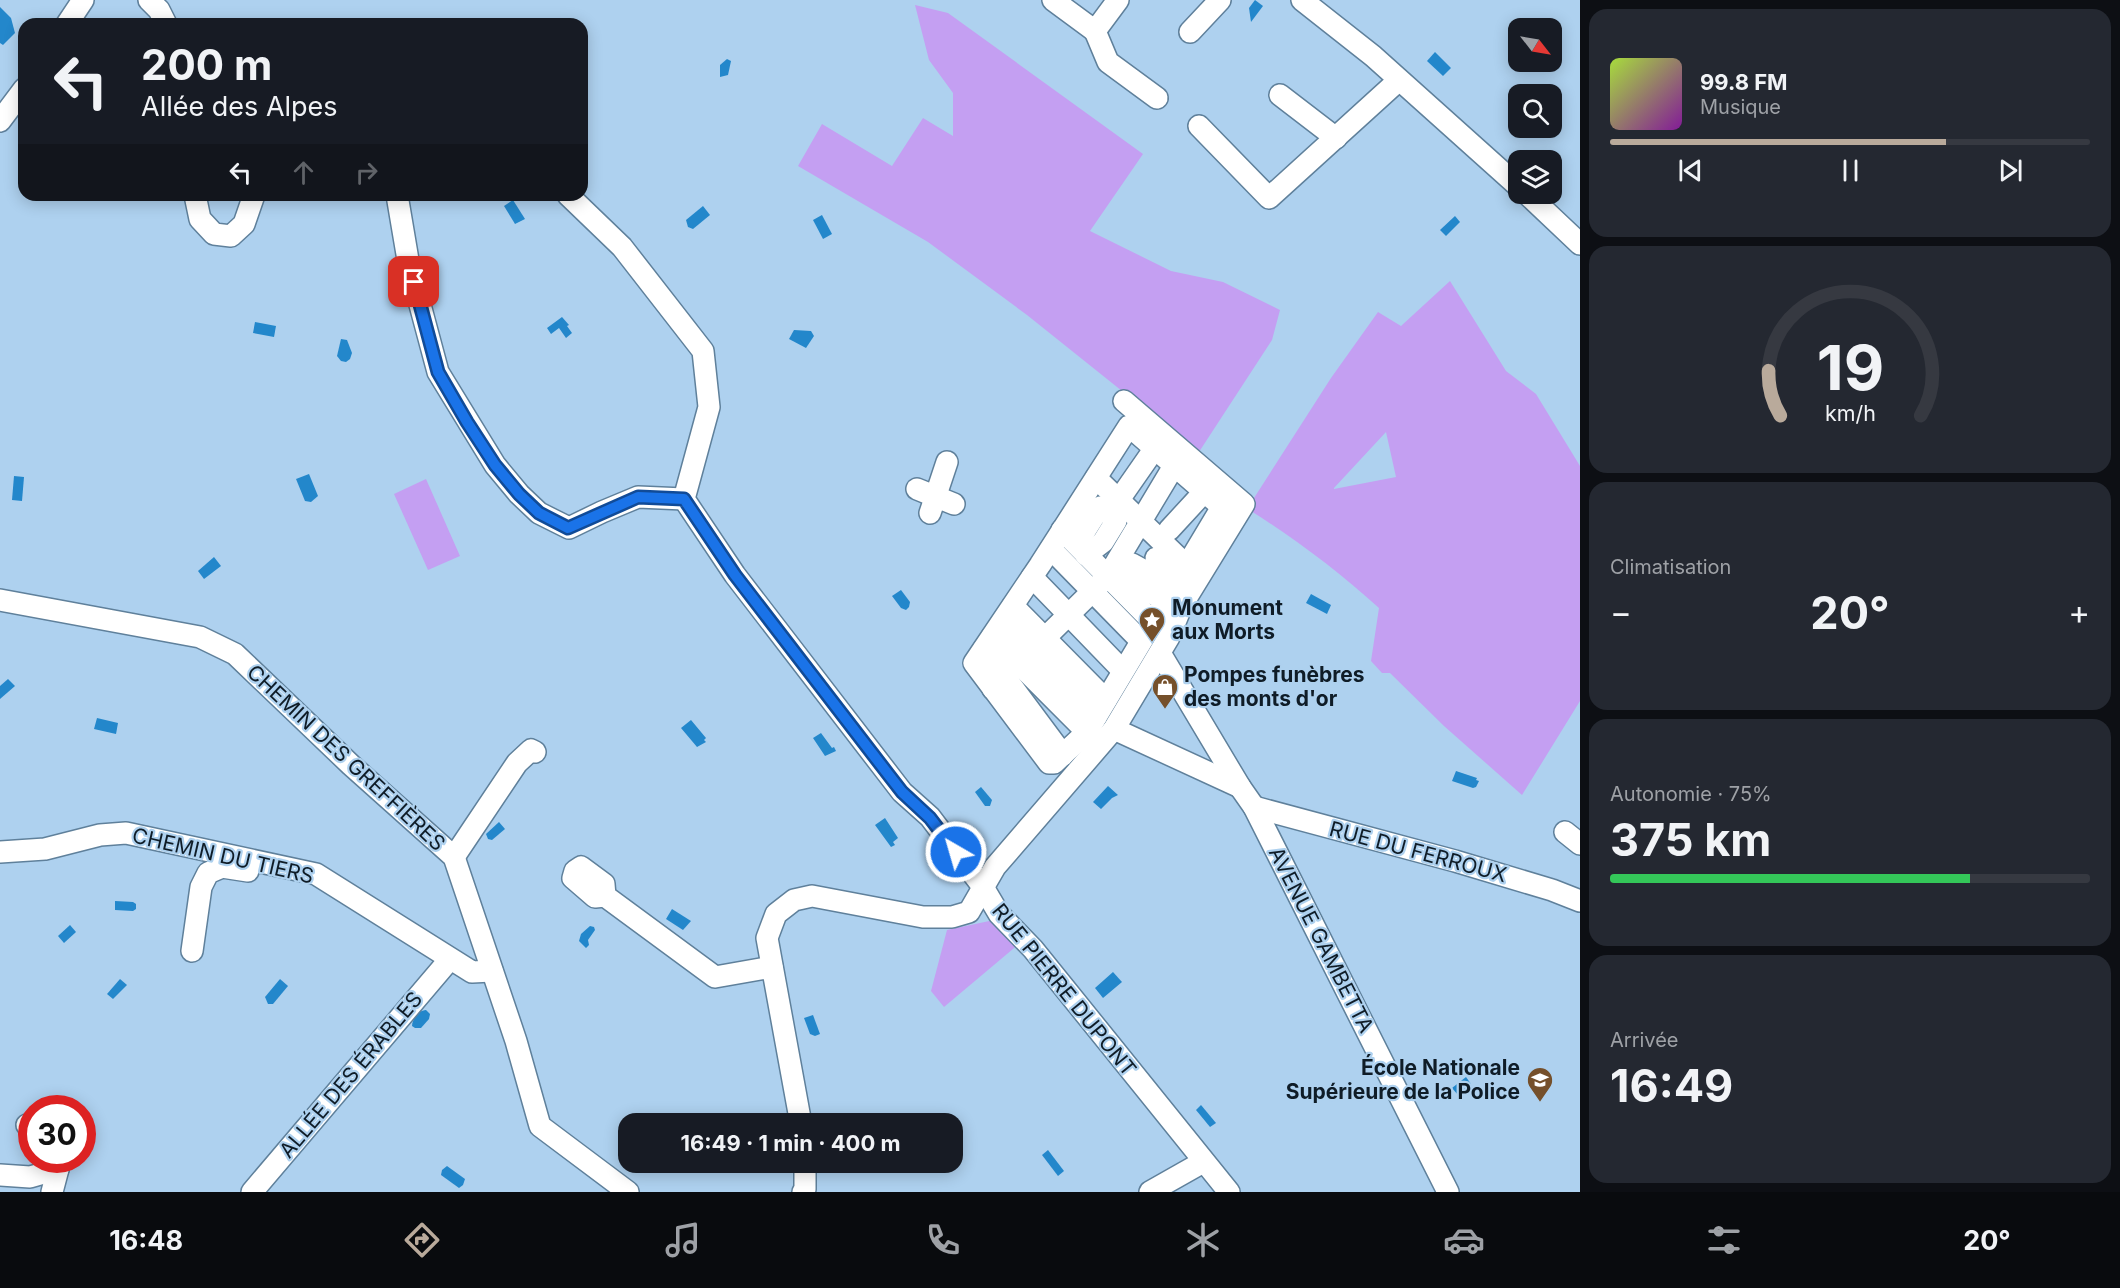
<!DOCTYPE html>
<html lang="fr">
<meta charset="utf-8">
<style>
:root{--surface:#171b24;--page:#242831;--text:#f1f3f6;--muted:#9ea1a6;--line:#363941;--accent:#b9aa9b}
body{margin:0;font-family:Inter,sans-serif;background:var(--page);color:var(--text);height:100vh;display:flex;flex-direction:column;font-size:22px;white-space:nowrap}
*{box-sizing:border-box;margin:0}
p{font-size:20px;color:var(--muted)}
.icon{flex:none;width:33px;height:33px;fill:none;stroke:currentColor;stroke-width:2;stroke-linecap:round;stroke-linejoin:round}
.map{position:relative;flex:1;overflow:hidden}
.panel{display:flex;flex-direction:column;gap:9px;padding:9px;background:#0d0f14;width:540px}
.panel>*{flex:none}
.hud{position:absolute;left:18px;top:18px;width:570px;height:183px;border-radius:18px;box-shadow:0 3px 15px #0003;background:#171b24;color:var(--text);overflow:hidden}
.needle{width:39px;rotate:121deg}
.fabs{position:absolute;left:1508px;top:18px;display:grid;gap:12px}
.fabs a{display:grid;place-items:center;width:54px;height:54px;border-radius:12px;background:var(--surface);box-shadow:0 3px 15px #0003;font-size:30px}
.speed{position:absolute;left:18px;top:1095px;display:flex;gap:12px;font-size:30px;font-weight:700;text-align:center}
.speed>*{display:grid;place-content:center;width:78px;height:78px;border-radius:50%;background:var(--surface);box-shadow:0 3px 15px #0003;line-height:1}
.speed .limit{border:9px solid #d22;background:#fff;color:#111}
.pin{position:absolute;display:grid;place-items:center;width:51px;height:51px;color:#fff;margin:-26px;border-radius:12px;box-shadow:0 3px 9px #0006}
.me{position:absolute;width:66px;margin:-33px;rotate:322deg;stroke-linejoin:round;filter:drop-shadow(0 0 4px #0008)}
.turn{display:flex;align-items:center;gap:21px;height:126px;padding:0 24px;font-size:27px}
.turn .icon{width:78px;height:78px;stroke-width:2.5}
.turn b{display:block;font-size:42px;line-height:51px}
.lanes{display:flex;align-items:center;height:57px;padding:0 24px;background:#0003;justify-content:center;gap:30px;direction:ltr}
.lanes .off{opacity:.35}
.big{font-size:45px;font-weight:700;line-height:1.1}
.panel .tile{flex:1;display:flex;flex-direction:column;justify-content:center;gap:9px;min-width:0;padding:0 21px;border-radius:18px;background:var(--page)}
.panel .dial{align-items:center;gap:0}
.dial svg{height:156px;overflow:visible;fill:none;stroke:var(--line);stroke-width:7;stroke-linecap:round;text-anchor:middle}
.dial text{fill:var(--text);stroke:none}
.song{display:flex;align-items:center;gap:18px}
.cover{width:72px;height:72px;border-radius:9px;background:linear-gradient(135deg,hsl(80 70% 55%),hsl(290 70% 35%))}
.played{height:6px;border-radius:3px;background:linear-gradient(90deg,var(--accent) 70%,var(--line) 70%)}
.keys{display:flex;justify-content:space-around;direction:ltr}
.heat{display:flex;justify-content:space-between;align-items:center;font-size:33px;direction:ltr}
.charge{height:9px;border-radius:4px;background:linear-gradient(90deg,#34c759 75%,var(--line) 0)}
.trip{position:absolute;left:618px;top:1113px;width:345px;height:60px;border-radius:18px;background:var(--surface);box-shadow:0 3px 15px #0003;font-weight:700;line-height:60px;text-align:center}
.tabs{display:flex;height:96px;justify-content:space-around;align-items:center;background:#090b0e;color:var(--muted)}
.tabs .icon{width:42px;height:42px}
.tabs .selected{color:var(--accent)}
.tabs b{font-size:27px;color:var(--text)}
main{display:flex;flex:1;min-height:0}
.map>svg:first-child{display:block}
.green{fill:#c49ff2;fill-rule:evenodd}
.water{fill:#2387cb}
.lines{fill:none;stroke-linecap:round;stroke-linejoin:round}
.minor-casing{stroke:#5f809b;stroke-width:24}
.minor{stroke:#fff;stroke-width:21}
.route-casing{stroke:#114b97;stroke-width:15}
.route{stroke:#1a73e8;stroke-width:10}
.labels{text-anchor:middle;stroke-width:4.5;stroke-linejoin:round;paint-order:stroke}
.poi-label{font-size:21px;font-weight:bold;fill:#0f1c27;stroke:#aed1ef;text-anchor:start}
.street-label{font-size:21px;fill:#0f1c27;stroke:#aed1ef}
</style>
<main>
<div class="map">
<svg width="1580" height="1192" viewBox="0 0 1580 1192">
<rect width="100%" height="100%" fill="#aed1ef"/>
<!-- green -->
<g class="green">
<path d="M915,5L948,13L1143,154L1090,231L1171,271L1223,282L1280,310L1272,340L1197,455L1132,399L1027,315L928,242L798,166L822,124L892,166L923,118L953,136V93L929,60Z"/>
<path d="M1450,281L1506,371L1536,394L1580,466V701L1522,795L1444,726L1390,673H1382L1371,661L1379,608C1339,572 1297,540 1251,511L1254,498L1331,378L1378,312L1401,326ZM1386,432L1396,477L1334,489V488Z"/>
<path d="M426,479L460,556L428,570L394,494Z"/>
<path d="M994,920L1019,944L944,1007L931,991L947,930Z"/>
</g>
<!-- water -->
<g class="water">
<path d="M1255,0L1263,6L1251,22L1249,8Z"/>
<path d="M0,7L11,18L15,33L3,45L0,43Z"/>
<path d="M1435,52L1451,68L1443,76L1427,61Z"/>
<path d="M727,59L731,61L728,75L720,77V65Z"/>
<path d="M513,200L525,219L515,224L504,206Z"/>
<path d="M703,206L710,215L693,229L688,227L686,220Z"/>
<path d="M822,215L832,234L823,239L813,220Z"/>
<path d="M1455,216L1460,222L1446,236L1440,230Z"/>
<path d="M562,317L569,325L567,326L572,333L566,338L559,328L551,334L547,328Z"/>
<path d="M255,322L276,326L274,337L253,333Z"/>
<path d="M794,330L811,331L814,336L806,348L789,339Z"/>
<path d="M341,339L347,340L352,353L350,359L346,362L341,361L337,356Z"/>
<path d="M309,474L318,496L311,502L305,501L296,479Z"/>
<path d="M14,476L24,477L22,501L12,500Z"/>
<path d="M214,557L221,566L204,579L198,571Z"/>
<path d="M901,590L910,602L909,607L906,610L901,608L892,596Z"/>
<path d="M1311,594L1331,605L1327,614L1306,603Z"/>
<path d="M8,679L15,686L0,699V686Z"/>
<path d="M97,718L118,723L116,734L94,729Z"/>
<path d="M691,720L706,738L704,740L706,742L697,747L681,728Z"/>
<path d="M821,733L832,748L834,747L836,751L825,756L813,738Z"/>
<path d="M1456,771L1477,778L1476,780L1479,781L1476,787L1473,788L1452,781Z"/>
<path d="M1108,786L1118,795L1112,798L1101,809L1093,802Z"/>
<path d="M981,787L992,800L990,806H985L975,792Z"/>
<path d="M885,818L898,838L893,842L895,845L891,847L875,825Z"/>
<path d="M499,822L505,829L492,840L488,839L486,834Z"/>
<path d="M115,901L133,902L136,904V909L133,911L115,910Z"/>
<path d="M672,909L691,921L683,930L666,919Z"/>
<path d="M70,925L76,932L64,943L58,936Z"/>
<path d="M590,926L594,927L595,930L588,940L589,945L586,948L579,941L581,934Z"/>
<path d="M1113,972L1122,982L1103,998L1095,988Z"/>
<path d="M120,979L127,985L113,999L107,994Z"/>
<path d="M280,979L288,986L273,1004H268L265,997Z"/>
<path d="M426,1010L430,1014L429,1019L421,1028H415L412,1026C412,1019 419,1010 426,1010Z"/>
<path d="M813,1015L820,1034L815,1036L810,1034L804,1018Z"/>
<path d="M1466,1077L1471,1084L1458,1095L1452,1088Z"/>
<path d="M1201,1105L1216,1123L1210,1127L1196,1110Z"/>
<path d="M1048,1150L1064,1171L1058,1176L1042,1155Z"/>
<path d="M447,1166L465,1179L463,1185L459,1188L441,1175L442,1170Z"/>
</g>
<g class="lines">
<!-- minor casing -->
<g class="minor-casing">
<g id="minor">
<path d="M149,0L159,10L166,24"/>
<path d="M1053,0L1095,31L1118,0"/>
<path d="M1302,0L1373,56L1518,186"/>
<path d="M67,24L83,0"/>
<path d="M1095,31L1108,62L1157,98"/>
<path d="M1190,32L1220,0"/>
<path d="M1280,95L1336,138"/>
<path d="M0,121L24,89"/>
<path d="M1199,126L1269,198L1399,80"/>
<path d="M1527,194L1580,244"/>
<path d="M195,195L200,219L214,234L231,236L244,224L254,195"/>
<path d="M397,195L408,260L438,372L495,465L519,494L539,513L569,528L602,512L638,497L684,499"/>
<path d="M568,195L622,247L703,351L709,407L684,499L735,575L902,792L930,817L983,887L999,914L1033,949L1229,1192"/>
<path d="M1129,426L1222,507L1087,732L1054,763H1049L974,663L1040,565Z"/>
<path d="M1096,478L1187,566"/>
<path d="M917,489L954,504"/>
<path d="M930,513L947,462"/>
<path d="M1062,530L1153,622"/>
<path d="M1169,530L1204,492"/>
<path d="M1083,534L1100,507L1109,514"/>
<path d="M1051,549L1141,641"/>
<path d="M1086,555L1103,542L1116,521L1109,514L1155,448"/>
<path d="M1156,558L1171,568"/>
<path d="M1132,564L1174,587"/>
<path d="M1032,577L1123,671"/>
<path d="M1124,577L1155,595"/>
<path d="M0,600L200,637L235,654L351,765L454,857L516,1041L540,1126L628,1192"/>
<path d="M1013,606L1106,700"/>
<path d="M1002,623L1096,717"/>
<path d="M992,637L1087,732"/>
<path d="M984,649L1063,755"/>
<path d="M1160,653L1240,787L1254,807L1448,1192"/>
<path d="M993,689L1108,576L1174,466"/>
<path d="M1114,729L1240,787"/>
<path d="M1254,807L1455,861L1552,890L1580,901"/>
<path d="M1565,832L1580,844"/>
<path d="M0,852L45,849L100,835L126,833L316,874L472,972L492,971"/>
<path d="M454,857L517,763L531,750L535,752"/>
<path d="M605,896L604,884L581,867L575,871L573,878L595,897L605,896L715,977L772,967"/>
<path d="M192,951L201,887L208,873L222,867L248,871"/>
<path d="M801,1124L767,938L776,914L794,900L812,896L923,917H952L969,912L995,867L1114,729L1169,637L1182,605L1244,504L1124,401"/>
<path d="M27,1125L32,1131"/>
<path d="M0,1175L30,1177L58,1169"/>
<path d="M52,1192L58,1169L54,1160"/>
<path d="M252,1192L450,959"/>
<path d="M803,1192L805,1189V1162"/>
<path d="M1150,1192L1203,1162"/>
</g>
</g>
<!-- minor -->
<use href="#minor" class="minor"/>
</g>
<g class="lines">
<!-- route casing -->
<g class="route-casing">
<path id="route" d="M414,282L438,372L467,422L495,465L519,494L539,513L568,528L638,497L684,499L735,575L888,774L902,792L930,818L956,852"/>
</g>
<!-- route -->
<use href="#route" class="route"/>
</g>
<!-- icons -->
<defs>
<g id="sight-pin" transform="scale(1.35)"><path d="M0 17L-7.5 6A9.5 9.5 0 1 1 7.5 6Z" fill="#75502b" stroke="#aed1ef"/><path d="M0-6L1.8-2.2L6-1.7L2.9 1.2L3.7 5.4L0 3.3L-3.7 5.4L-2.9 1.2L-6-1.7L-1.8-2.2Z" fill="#fff"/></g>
<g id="shop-pin" transform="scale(1.35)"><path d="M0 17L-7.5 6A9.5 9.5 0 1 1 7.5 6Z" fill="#75502b" stroke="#aed1ef"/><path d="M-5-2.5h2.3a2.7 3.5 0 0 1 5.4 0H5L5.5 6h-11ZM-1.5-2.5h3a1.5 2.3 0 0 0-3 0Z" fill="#fff"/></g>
<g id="university-pin" transform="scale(1.35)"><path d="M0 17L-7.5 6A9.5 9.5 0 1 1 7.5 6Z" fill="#75502b" stroke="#aed1ef"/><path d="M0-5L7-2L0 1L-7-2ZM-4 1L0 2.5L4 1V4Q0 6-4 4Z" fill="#fff"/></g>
</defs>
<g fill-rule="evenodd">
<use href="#sight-pin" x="1152" y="620"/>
<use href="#shop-pin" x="1165" y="687"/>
<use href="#university-pin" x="1540" y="1080"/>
</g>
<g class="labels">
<!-- poi labels -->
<g class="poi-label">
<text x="1172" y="615">Monument<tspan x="1172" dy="24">aux Morts</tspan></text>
<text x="1184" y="682">Pompes funèbres<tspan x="1184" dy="24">des monts d'or</tspan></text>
<text x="1520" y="1075" text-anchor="end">École Nationale<tspan x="1520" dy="24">Supérieure de la Police</tspan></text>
</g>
<!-- street labels -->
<g class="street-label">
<text transform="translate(346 758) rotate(43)" y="7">CHEMIN DES GREFFIÈRES</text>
<text transform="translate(1418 852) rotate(15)" y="7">RUE DU FERROUX</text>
<text transform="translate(223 856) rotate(13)" y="7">CHEMIN DU TIERS</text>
<text transform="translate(1321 940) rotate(63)" y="7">AVENUE GAMBETTA</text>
<text transform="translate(1064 990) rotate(51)" y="7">RUE PIERRE DUPONT</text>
<text transform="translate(351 1075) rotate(-50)" y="7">ALLÉE DES ÉRABLES</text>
</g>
</g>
</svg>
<div class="fabs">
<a><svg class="needle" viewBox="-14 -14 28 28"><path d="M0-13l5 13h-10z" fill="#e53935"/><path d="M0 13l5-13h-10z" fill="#9ea1a6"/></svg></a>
<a><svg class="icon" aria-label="search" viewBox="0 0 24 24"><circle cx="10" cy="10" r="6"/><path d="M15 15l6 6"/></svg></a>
<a><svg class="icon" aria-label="layers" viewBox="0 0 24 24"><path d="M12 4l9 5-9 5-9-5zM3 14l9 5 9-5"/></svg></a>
</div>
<div class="speed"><div class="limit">30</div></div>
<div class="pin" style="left:414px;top:282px;background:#d93025"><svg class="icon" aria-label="arrive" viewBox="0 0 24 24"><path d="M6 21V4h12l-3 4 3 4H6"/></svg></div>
<svg class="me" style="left:956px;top:852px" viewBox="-20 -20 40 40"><circle r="17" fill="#1a73e8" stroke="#fff" stroke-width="3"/><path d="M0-11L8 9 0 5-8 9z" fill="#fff"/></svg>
<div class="trip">16:49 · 1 min · 400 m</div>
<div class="hud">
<div class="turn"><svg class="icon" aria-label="left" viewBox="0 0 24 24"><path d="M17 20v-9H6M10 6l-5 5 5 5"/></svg><div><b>200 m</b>Allée des Alpes</div></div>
<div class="lanes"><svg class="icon" aria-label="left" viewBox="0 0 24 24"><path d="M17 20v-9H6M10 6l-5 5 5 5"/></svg><svg class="icon off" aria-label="ahead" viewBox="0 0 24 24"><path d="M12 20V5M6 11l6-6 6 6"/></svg><svg class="icon off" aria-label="right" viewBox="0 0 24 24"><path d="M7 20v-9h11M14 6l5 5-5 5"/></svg></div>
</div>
</div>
<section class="panel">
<div class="tile">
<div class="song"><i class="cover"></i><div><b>99.8 FM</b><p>Musique</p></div></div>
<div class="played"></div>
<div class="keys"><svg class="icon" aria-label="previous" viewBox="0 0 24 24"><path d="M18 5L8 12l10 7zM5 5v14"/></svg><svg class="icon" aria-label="pause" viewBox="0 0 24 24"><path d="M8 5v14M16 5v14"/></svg><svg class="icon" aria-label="next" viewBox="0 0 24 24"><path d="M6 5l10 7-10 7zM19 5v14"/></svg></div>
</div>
<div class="tile dial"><svg viewBox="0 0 100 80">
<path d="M14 69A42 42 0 1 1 86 69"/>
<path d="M14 69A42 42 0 0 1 8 46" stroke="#b9aa9b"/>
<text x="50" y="56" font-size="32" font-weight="700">19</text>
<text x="50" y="72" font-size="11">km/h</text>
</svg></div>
<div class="tile"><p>Climatisation</p>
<div class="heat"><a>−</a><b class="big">20°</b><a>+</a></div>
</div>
<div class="tile"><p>Autonomie · 75%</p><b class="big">375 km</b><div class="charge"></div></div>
<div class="tile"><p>Arrivée</p><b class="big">16:49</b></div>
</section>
</main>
<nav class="tabs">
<b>16:48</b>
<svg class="icon selected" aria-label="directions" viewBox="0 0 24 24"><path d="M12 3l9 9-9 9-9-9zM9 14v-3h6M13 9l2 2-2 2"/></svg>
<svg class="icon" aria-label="music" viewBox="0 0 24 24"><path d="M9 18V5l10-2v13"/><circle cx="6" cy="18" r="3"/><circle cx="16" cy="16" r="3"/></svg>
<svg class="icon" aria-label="phone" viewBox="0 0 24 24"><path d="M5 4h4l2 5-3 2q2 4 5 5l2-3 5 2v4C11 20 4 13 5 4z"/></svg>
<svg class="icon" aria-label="climate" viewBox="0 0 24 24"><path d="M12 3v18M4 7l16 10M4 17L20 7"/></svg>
<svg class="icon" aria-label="car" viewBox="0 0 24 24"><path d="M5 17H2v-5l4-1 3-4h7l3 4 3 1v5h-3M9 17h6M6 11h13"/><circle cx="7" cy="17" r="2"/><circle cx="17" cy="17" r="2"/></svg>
<svg class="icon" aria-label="filters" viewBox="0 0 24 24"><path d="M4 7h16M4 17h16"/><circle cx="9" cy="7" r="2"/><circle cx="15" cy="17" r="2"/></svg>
<b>20°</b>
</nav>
